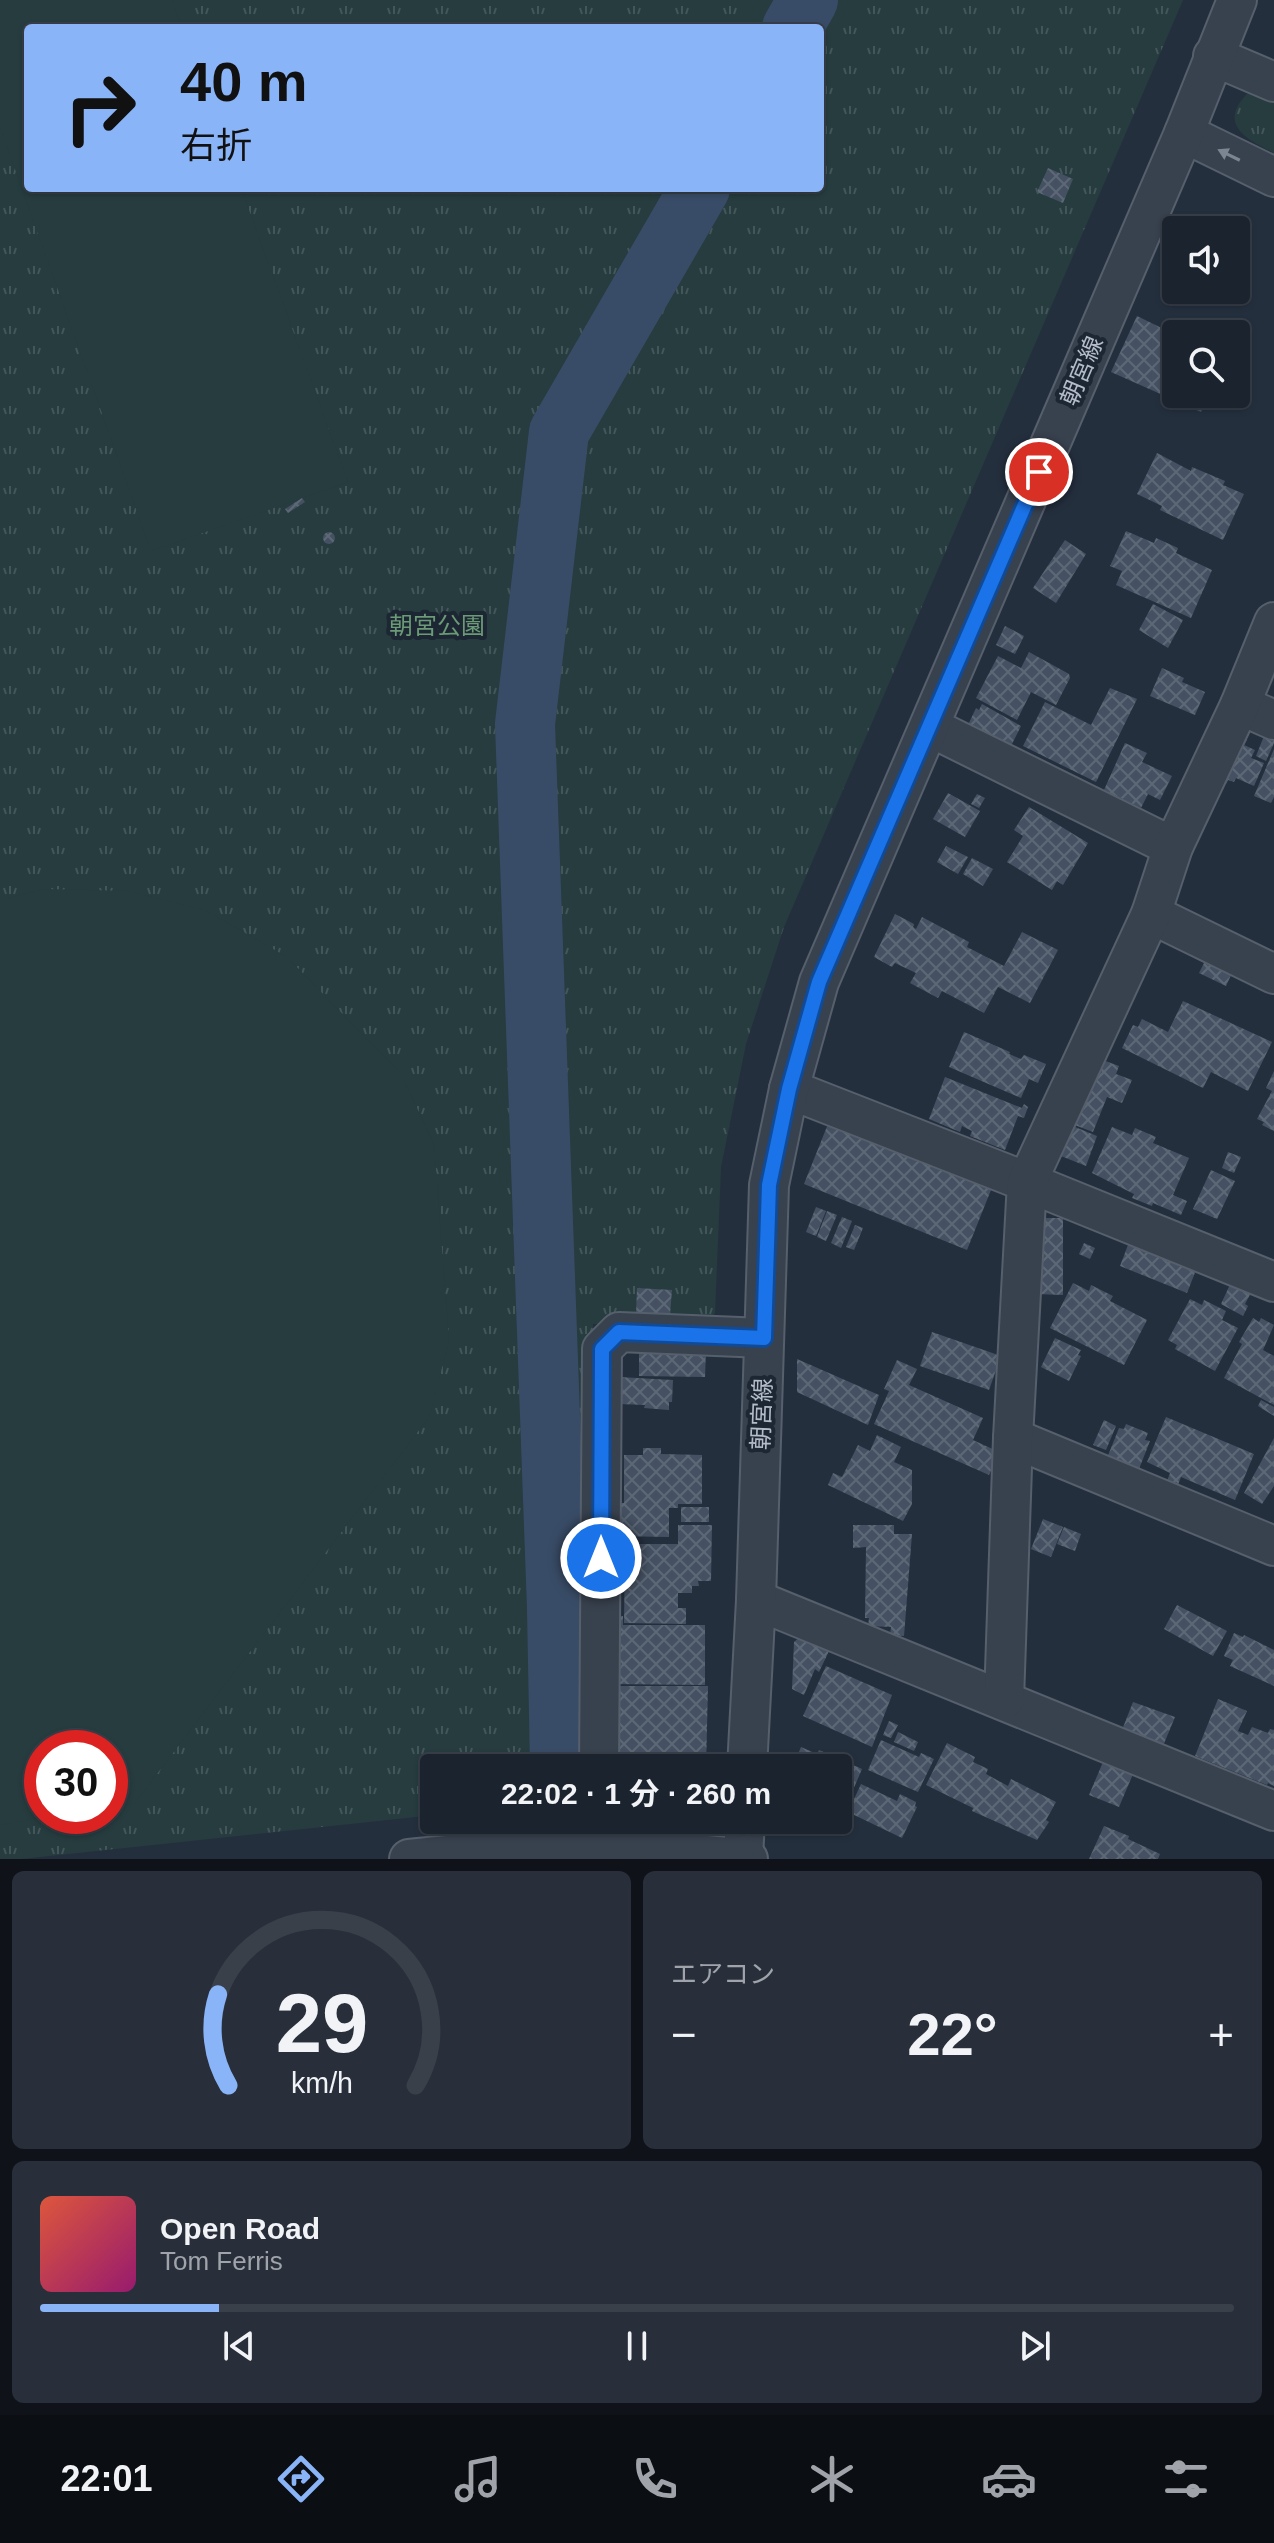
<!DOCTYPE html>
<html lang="ja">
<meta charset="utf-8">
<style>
:root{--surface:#1b232e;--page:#282f3a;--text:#f1f3f6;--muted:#a0a4aa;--line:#39404a;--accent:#8ab4f8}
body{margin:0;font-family:Arial,"Noto Sans JP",sans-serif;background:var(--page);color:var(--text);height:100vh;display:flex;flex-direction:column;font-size:30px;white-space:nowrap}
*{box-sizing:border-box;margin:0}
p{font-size:26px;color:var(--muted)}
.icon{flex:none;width:44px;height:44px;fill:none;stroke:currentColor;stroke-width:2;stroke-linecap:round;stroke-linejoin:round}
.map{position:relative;height:1859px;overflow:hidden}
.drawer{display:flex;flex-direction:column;gap:12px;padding:12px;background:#0f1319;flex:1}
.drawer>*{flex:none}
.top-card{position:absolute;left:24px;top:24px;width:800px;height:168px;border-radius:8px;box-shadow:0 2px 6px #0004,0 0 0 2px var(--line);background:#8ab4f8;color:#111;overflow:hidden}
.tools{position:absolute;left:1162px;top:216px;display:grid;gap:16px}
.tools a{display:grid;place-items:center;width:88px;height:88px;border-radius:8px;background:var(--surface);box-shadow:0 2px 6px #0004,0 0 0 2px var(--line);font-size:40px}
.speed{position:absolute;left:24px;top:1730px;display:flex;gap:16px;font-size:40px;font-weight:700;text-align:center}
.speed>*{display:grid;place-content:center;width:104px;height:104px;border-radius:50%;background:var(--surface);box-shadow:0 2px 6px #0004,0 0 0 2px var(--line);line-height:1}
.speed .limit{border:12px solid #d22;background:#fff;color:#111}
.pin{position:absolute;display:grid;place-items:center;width:68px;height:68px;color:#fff;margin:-34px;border:4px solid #fff;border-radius:50%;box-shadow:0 2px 8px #0007}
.me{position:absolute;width:88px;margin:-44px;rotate:0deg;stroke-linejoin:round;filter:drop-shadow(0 0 6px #0008)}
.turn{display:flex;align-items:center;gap:28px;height:168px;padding:0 24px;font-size:36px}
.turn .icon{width:104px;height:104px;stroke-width:2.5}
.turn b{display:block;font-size:56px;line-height:68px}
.big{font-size:60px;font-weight:700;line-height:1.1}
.drawer .card{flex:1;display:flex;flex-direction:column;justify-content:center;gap:12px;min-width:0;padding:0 28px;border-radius:12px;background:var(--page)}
.drawer .dial{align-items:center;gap:0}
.dial svg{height:208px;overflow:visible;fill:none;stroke:var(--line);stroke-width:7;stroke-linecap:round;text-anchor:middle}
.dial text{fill:var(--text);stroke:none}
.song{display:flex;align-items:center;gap:24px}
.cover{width:96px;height:96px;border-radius:12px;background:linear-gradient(135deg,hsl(10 70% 55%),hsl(320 70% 35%))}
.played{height:8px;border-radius:4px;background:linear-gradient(90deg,var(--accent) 15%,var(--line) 15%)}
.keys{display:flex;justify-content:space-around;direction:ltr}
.heat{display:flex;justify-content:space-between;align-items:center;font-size:44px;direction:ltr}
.drawer .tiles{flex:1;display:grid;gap:12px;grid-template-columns:1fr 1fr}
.card:last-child{grid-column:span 2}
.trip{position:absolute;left:420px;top:1754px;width:432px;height:80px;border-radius:8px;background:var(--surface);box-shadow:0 2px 6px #0004,0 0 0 2px var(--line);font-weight:700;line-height:80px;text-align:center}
.tab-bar{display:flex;height:128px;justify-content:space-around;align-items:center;background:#0b0e12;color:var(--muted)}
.tab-bar .icon{width:56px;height:56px}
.tab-bar .on{color:var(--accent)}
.tab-bar b{font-size:36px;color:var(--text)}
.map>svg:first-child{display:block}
.park{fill:url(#park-tufts);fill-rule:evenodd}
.pitch{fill:#263c3f}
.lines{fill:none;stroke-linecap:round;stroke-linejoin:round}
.river{stroke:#394c67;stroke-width:60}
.building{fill:url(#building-cross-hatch)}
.minor-casing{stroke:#565f6c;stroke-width:42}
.minor{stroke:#38414e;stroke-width:38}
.oneway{fill:#7c8592}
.route-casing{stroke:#114b97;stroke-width:20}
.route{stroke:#1a73e8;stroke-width:14}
.labels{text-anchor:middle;stroke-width:8;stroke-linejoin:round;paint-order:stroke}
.street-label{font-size:24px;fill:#b4bcc9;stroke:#1d2633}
.park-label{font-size:24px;fill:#6b9a76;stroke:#1d2633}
</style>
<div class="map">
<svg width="1274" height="1859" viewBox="0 0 1274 1859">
<defs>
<pattern id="park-tufts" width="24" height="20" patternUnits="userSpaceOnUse" patternTransform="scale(2)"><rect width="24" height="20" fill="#263c3f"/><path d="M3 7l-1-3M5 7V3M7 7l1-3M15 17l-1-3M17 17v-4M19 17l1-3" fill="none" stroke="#435659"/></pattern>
<pattern id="building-cross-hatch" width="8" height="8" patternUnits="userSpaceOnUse" patternTransform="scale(2)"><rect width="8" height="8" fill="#455162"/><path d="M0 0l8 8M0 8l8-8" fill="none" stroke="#5d6877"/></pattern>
</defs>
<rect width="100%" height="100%" fill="#242f3e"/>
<!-- park -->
<g class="park">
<path d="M0,0H1183L784,927L746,1044L721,1167L715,1313L705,1323L593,1324L587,1768H434V1815L21,1859H0ZM28,28H820V188H28ZM42,1748H110V1816H42Z"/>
<path d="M1250,91H1274V153C1245,139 1216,123 1250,91Z"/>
</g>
<!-- pitch -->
<g class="pitch">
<path d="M0,0H172L182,28H28V188H241L348,482L151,551L0,127Z"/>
<path d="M45,889L128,891L205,910L287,957L401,1074L434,1144L449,1341L429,1417L134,1804L110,1807V1748H42V1816H50L0,1825V900Z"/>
</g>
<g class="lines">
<!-- river -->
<g class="river">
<path d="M792,28L808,0"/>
<path d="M560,1768L557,1609L525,724L559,432L700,188"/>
<path d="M560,1820L561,1859"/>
</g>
</g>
<!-- building -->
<g class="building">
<path d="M1048,168L1073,179L1063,203L1037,192Z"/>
<path d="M1137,316L1176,335V394H1209L1201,412L1111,372Z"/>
<path d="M1157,453L1191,471L1192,467L1225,481L1223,485L1244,494L1223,540L1160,510L1162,506L1137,494Z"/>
<path d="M302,498L305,502L288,513L285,509Z"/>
<path d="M1126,531L1154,543L1156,538L1178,548L1176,553L1212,570L1191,618L1116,585L1122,571L1110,566Z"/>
<circle cx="329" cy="538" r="6"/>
<path d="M1065,540L1086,554L1056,603L1033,588Z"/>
<path d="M1153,604L1183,620L1168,648L1139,630Z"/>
<path d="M1005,626L1024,636L1015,654L996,645Z"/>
<path d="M1029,652L1069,674L1070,678L1056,705L1031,692L1017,720L976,698L998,656L1021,668Z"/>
<path d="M1162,668L1184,678L1182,682L1205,692L1195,715L1150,696Z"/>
<path d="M1110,688L1137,699L1096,782L1023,746L1045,702L1091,725Z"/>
<path d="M982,704L1021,726L1011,746L968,725L976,708L979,710Z"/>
<path d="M1266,731L1274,735V743L1266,761L1256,756Z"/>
<path d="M1229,732L1247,740L1244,745L1255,750L1251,758L1264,763L1254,786L1236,778L1234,782L1228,780L1226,784L1209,776Z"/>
<path d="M1125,743L1147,753L1142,762L1172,776L1160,800L1148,794L1141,808L1104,790Z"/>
<path d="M1274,749V797L1271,803L1254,796Z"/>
<path d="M948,793L980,811L965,837L933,819Z"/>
<path d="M977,794L985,798L979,808L971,804Z"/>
<path d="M1029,807L1088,843L1063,885L1057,881L1052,890L1007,862L1023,836L1014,830Z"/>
<path d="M946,846L968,857L958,874L937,862Z"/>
<path d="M972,858L993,869L983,886L963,874Z"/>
<path d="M895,914L914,924L913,927L916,929L922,917L969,942L967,947L1004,966L1022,932L1058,950L1030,1003L998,987L984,1013L942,991L938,998L910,983L916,973L895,963L892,967L874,957Z"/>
<path d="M1205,961L1232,973L1226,986L1199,973Z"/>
<path d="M1183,1001L1272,1042L1248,1091L1211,1072L1203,1088L1122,1048L1133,1025L1138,1027L1142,1019L1168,1032Z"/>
<path d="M964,1032L1010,1052L1009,1054L1021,1059L1024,1055L1046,1064L1038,1083L1029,1079L1021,1098L949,1067Z"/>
<path d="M1089,1055L1119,1066L1116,1074L1132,1080L1122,1103L1107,1097L1093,1132L1064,1121Z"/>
<path d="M1274,1071V1131L1262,1125L1264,1122L1257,1119L1272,1091L1266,1088Z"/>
<path d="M945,1077L1022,1108L1024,1104L1028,1107L1024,1118L1018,1116L1005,1150L970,1136L972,1131L962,1126L960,1132L929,1119Z"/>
<path d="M830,1119L993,1185L967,1250L804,1184Z"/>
<path d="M1058,1120L1097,1136L1086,1166L1046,1150Z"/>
<path d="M1112,1127L1132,1135L1135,1128L1156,1137L1153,1143L1189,1158L1173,1195L1187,1201L1181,1215L1153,1203L1152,1206L1132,1198L1134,1194L1092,1173Z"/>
<path d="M1228,1152L1241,1157L1234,1173L1222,1168Z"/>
<path d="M1211,1170L1235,1181L1217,1219L1193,1209Z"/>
<path d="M816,1207L826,1211L816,1236L806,1232Z"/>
<path d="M827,1211L837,1215L826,1241L817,1237Z"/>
<path d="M842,1217L852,1221L841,1248L831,1243Z"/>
<path d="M1036,1218H1063V1295L1036,1294Z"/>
<path d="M855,1225L863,1228L854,1250L846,1247Z"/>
<path d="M1131,1237L1198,1265L1187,1293L1120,1266Z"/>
<path d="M1084,1243L1095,1248L1090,1259L1079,1254Z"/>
<path d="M1233,1278L1253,1289L1245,1304L1248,1306L1243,1316L1221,1304Z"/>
<path d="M1073,1283L1089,1291L1091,1285L1113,1296L1110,1301L1147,1320L1124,1365L1050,1328Z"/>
<path d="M637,1288L672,1290L670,1315L636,1314Z"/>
<path d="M1190,1299L1202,1305L1204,1300L1226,1311L1222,1320L1238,1328L1215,1371L1175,1349L1177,1345L1168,1340Z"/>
<path d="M1253,1318L1259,1322L1261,1318L1274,1325L1263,1350L1274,1356V1405L1224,1378L1242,1344L1239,1342Z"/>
<path d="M932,1332L1001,1356L989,1390L920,1366Z"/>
<path d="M1055,1338L1081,1350L1078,1355L1081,1356L1069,1381L1041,1367Z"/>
<path d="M639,1346L706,1348L705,1377L639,1376Z"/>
<path d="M797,1359L879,1395L868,1425L797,1392Z"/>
<path d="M897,1360L917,1369L909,1385L983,1418L973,1440L999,1452L989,1475L874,1424L889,1391L884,1389Z"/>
<path d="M619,1377L673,1380L672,1402H669V1410L644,1408L645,1405L619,1404Z"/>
<path d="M1261,1400L1274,1407V1416L1258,1406Z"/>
<path d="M1166,1417L1254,1454L1235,1500L1181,1477L1178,1485L1167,1481L1170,1473L1147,1462Z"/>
<path d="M1104,1420L1116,1426L1106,1450L1093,1445Z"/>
<path d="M1126,1424L1148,1433L1145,1440L1150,1441L1139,1469L1107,1458L1119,1428L1124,1429Z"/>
<path d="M877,1435L901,1447L894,1462L912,1470V1504L903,1521L828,1485L833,1473L842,1477L858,1445L870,1451Z"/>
<path d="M1274,1438V1486L1262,1504L1244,1493Z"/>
<path d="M643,1448H661V1454L702,1455V1504H678V1508H669V1537L613,1536L612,1504L624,1503V1455H643Z"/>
<rect x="681" y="1507" width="28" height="15"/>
<path d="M1043,1519L1063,1527L1051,1557L1031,1549Z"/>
<path d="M678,1525H712L711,1581H698L699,1586H692V1593H678V1608H686V1624L624,1623L625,1544H678Z"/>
<path d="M853,1525H894V1534H912L904,1636L890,1635L891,1627L868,1626L869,1618H865L866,1547L853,1548Z"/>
<path d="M1064,1527L1081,1534L1075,1551L1057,1544Z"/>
<path d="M1177,1605L1227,1631L1213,1656L1164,1629Z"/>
<path d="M611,1616H623V1625H705V1685L610,1684V1667H623L611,1666Z"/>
<path d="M1234,1633L1243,1637L1244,1635L1274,1650V1686L1230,1666L1233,1660L1224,1656Z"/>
<path d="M801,1636L830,1649L819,1672L815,1669L804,1695L792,1689L794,1642Z"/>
<path d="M826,1666L892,1695L872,1747L803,1716Z"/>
<path d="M618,1686H708L706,1768H619Z"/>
<path d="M1218,1699L1247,1711L1238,1731L1248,1735L1252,1727L1268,1733L1270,1729L1274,1730V1786L1268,1783L1267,1785L1195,1756Z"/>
<path d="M1133,1702L1175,1717L1163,1746L1122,1730Z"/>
<path d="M889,1721L898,1725L891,1738L883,1735Z"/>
<path d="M898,1732L918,1742L914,1751L894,1742Z"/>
<path d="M881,1740L919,1757L921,1753L934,1759L918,1792L868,1770Z"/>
<path d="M947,1743L975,1757L973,1762L988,1769L986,1774L1008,1786L1011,1779L1056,1802L1046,1820L1049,1822L1037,1840L972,1811L973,1808L926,1785Z"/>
<path d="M801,1747L817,1754L819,1750L862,1769L850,1797L838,1792V1768H792Z"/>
<path d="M1103,1762L1133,1774L1119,1807L1089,1795Z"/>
<path d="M861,1784L897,1801L900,1794L916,1802L915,1806L917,1807L902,1838L848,1812Z"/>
<path d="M838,1796L850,1801L837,1831L818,1823L819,1820H838Z"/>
<path d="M1104,1826L1129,1836L1128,1839L1160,1854L1158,1859H1089Z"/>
</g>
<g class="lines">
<!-- minor casing -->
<g class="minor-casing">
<g id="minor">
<path d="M1213,56L1274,82"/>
<path d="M1184,133L1274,177"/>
<path d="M1240,705L1274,720"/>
<path d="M930,727L1173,847"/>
<path d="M1151,914L1274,974"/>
<path d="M789,1089L1027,1182L1274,1282"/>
<path d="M1013,1438L1274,1546"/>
<path d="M756,1600L1274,1811"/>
<path d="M1004,1700L1013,1438L1027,1182L1151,914L1173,847L1240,705L1274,622"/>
<path d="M599,1768L602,1349L619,1332L764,1338"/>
<path d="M747,1768L756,1600L769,1185L789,1089L819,982L1184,133L1237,0"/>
<path d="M743,1857L745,1820"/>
<path d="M409,1859L507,1849L599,1845L748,1859"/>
</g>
</g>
<!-- minor -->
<use href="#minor" class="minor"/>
</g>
<!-- one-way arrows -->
<defs><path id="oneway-solid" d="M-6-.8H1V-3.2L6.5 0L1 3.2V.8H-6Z" transform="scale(2)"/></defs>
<use class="oneway" href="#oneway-solid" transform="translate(1229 155) rotate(-154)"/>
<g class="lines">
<!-- route casing -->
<g class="route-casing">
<path id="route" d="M601,1558L602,1349L619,1332L764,1338L769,1185L789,1089L819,982L1039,472"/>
</g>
<!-- route -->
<use href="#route" class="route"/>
</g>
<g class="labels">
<!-- street labels -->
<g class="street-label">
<text transform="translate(1082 371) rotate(-67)" y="8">朝宮線</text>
<text transform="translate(762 1414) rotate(-88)" y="8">朝宮線</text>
</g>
<!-- park labels -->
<g class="park-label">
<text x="437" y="634">朝宮公園</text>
</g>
</g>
</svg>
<div class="tools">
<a><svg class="icon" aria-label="sound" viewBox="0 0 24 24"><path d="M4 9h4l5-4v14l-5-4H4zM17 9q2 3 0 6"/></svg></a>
<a><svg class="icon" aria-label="search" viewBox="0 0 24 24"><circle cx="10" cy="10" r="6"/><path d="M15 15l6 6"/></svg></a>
</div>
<div class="speed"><div class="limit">30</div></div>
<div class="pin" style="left:1039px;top:472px;background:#d93025"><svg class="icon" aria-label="arrive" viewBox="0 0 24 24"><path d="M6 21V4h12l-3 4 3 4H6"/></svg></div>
<svg class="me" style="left:601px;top:1558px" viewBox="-20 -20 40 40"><circle r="17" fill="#1a73e8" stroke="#fff" stroke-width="3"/><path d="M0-11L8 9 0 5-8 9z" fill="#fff"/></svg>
<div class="trip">22:02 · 1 分 · 260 m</div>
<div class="top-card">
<div class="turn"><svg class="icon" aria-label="right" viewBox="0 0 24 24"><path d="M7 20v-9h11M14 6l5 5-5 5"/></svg><div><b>40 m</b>右折</div></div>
</div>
</div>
<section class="drawer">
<div class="tiles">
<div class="card dial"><svg viewBox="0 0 100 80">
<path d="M14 69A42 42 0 1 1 86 69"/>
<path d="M14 69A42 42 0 0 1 10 34" stroke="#8ab4f8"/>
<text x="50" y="56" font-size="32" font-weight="700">29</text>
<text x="50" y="72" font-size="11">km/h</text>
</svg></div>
<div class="card"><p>エアコン</p>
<div class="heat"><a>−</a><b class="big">22°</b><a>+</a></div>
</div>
<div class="card">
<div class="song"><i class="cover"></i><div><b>Open Road</b><p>Tom Ferris</p></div></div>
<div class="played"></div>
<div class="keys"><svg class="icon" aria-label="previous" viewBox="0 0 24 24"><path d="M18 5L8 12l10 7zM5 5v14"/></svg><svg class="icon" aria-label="pause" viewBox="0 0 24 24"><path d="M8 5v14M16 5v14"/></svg><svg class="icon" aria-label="next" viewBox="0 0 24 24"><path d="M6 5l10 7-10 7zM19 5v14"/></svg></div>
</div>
</div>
</section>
<nav class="tab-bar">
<b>22:01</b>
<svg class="icon on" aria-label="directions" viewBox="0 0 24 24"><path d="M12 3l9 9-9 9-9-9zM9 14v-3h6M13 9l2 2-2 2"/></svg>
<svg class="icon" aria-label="music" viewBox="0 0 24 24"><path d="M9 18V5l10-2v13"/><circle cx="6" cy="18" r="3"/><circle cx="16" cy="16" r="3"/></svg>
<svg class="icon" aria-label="phone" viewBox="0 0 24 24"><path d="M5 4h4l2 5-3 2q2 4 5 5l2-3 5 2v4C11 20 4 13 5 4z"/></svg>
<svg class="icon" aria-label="climate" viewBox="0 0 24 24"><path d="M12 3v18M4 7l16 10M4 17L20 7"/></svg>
<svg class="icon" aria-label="car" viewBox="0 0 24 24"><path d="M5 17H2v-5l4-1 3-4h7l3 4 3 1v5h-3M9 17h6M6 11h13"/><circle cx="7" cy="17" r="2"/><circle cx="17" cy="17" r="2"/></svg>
<svg class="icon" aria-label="filters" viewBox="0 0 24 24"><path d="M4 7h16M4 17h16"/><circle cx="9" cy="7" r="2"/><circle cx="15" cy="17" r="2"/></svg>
</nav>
